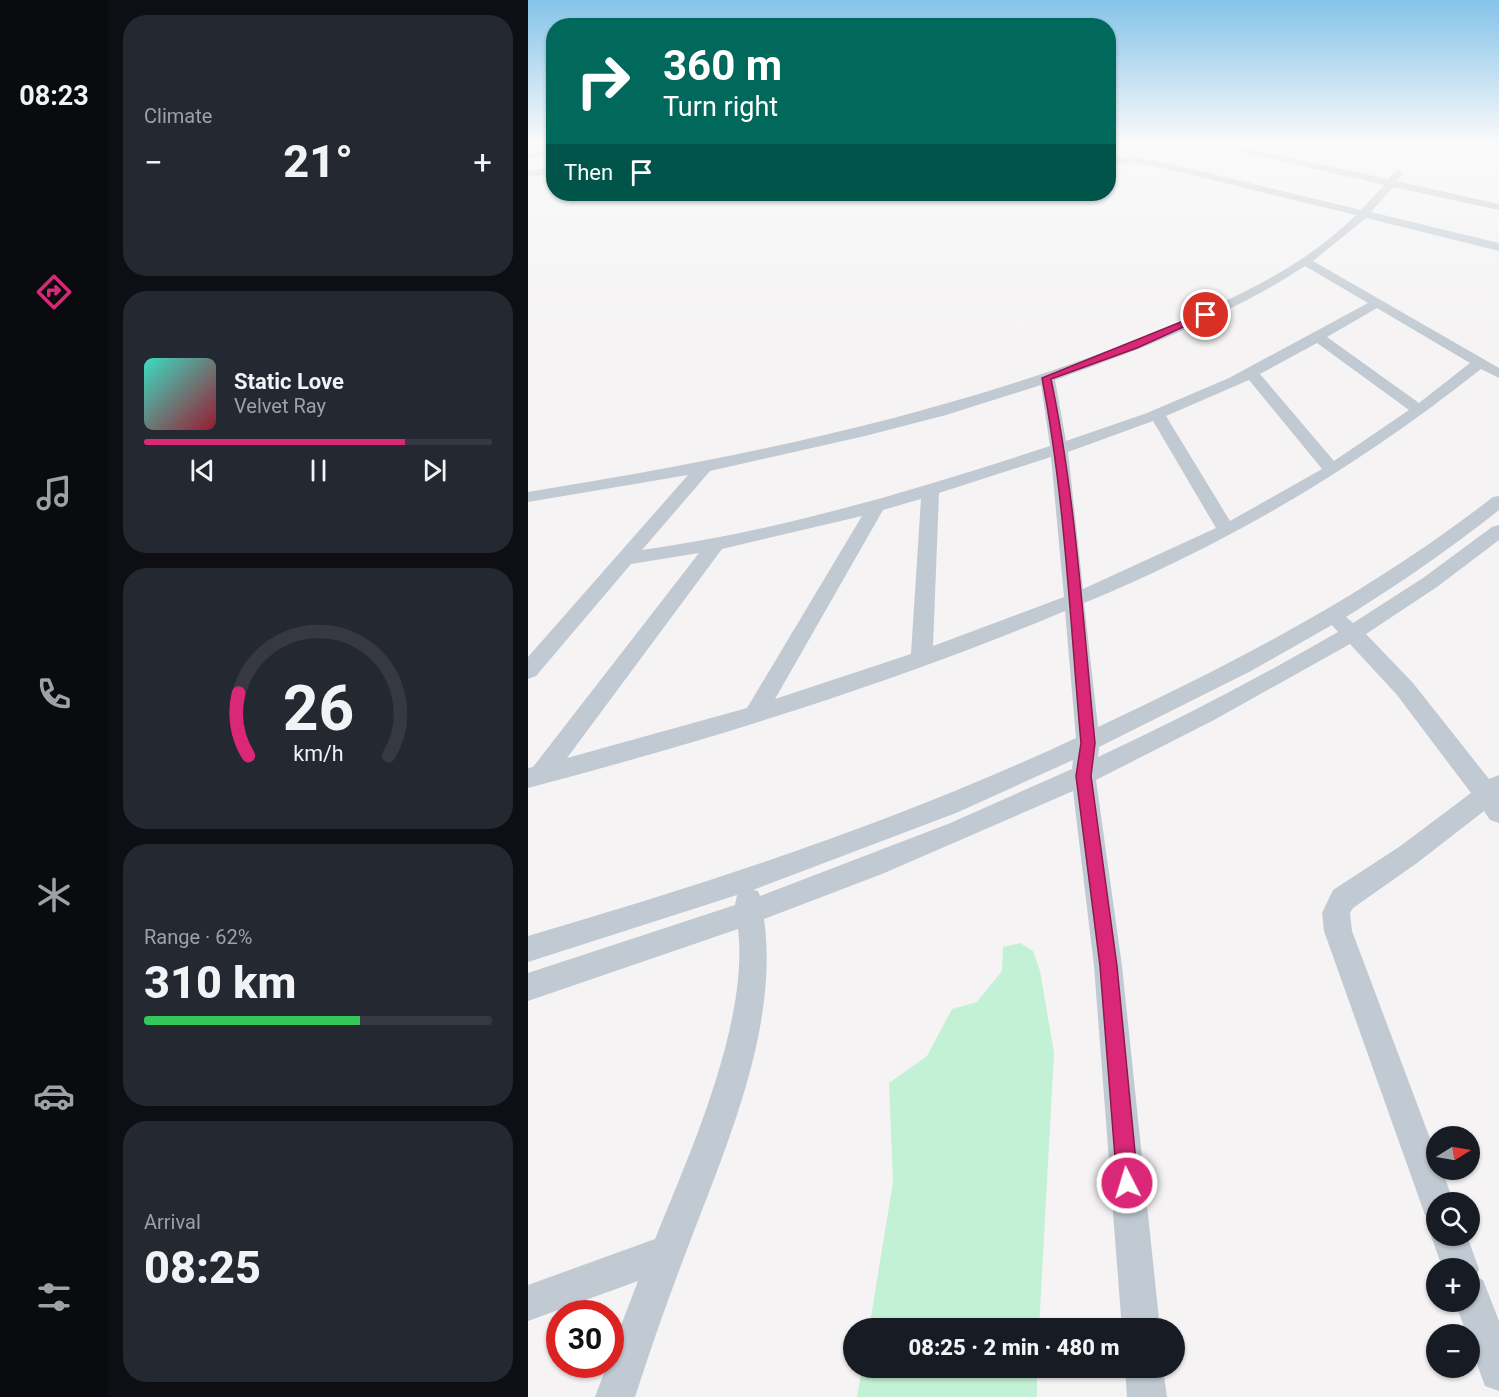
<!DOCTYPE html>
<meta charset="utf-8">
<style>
:root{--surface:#171b24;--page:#242831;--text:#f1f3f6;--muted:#9ea1a6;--line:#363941;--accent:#db2777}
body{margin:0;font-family:Roboto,sans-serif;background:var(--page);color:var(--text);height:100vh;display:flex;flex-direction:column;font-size:22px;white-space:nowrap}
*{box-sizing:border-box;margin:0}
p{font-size:20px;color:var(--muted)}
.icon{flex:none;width:33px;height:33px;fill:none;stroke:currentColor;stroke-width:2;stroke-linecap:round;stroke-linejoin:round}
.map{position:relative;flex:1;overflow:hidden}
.sheet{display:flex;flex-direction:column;gap:15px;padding:15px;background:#0d0f14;width:420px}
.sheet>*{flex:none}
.guide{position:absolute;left:18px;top:18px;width:570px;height:183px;border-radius:24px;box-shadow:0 2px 4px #0004;background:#00695c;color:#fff;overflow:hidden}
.needle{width:39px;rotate:79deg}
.controls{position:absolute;left:898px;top:1126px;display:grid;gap:12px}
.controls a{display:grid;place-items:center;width:54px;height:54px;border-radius:50%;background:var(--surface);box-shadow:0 2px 4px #0004;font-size:30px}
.speed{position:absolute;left:18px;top:1300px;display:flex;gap:12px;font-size:30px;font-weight:700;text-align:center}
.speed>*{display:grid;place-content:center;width:78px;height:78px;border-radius:50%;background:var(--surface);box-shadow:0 2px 4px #0004;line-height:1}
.speed .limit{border:9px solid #d22;background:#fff;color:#111}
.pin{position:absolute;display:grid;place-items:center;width:51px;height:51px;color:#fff;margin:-26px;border:3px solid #fff;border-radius:50%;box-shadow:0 2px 6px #0007}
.me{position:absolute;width:66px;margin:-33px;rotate:355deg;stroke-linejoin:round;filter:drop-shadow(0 0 4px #0008)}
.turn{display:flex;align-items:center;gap:21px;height:126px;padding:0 18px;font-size:27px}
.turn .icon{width:78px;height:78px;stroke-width:2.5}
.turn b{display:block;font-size:42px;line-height:51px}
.then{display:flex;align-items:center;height:57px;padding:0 18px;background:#0003;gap:12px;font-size:22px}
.big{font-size:45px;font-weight:800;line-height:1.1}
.sheet .tile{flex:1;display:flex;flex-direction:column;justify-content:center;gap:9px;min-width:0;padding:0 21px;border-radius:24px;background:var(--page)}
.sheet .dial{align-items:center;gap:0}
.dial svg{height:156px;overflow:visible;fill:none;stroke:var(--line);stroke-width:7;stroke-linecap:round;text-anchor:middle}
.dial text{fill:var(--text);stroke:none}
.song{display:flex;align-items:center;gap:18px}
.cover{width:72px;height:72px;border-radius:9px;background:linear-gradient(135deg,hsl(170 70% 55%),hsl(350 70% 35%))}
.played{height:6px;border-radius:3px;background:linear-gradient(90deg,var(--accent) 75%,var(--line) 75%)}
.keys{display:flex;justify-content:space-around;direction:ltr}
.heat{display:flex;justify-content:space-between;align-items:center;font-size:33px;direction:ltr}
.charge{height:9px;border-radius:4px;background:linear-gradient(90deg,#34c759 62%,var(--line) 0)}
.trip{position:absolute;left:315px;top:1318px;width:342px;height:60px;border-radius:30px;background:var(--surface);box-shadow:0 2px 4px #0004;font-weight:800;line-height:60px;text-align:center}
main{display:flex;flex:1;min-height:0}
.tabs{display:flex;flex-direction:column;width:108px;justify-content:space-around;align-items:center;background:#090b0e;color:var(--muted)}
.tabs .icon{width:42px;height:42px}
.tabs .selected{color:var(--accent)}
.tabs b{font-size:27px;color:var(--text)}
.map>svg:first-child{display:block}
.green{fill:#c3f1d5}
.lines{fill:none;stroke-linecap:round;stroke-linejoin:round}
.service{fill:#c1cad2;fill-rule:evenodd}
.minor{fill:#c1cad2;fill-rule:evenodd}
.route{fill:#db2777;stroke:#8e194d;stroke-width:1.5}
</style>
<main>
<nav class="tabs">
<b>08:23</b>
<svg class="icon selected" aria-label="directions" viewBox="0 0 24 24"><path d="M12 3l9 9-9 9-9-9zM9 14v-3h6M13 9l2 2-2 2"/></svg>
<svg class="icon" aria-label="music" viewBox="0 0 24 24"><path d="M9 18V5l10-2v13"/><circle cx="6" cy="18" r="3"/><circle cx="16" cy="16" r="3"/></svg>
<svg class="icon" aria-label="phone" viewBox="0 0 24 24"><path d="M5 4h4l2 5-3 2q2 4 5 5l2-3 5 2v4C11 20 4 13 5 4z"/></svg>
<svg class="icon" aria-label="climate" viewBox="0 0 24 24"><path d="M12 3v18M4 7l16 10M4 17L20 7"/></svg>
<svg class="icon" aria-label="car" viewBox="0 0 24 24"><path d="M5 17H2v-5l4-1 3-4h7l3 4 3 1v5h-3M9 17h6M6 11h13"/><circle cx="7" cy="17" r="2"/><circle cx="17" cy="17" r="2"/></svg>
<svg class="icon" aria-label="filters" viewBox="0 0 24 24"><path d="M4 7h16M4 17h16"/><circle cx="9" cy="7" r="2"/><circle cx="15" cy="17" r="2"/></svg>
</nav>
<section class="sheet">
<div class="tile"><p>Climate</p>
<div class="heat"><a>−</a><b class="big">21°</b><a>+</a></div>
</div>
<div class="tile">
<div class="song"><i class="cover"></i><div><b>Static Love</b><p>Velvet Ray</p></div></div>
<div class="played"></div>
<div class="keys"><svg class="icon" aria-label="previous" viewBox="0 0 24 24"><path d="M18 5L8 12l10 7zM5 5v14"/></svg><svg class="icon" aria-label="pause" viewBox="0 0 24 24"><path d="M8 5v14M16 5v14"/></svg><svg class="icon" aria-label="next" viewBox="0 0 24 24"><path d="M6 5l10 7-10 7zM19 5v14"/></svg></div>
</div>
<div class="tile dial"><svg viewBox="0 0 100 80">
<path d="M14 69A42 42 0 1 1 86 69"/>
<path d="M14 69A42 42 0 0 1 9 37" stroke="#db2777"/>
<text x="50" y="56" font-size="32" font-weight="700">26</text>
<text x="50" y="72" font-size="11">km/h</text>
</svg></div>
<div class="tile"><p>Range · 62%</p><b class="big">310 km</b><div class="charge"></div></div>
<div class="tile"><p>Arrival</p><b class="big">08:25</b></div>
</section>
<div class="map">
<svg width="971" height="1397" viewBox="0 0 971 1397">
<rect width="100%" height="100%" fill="#f5f3f3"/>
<!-- green -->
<g class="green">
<path d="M492,943L505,951L512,971L526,1053L511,1329H341L365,1182L361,1083L399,1056L424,1009L449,1002L474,971L475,947Z"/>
<path d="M334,1368H509V1397H329Z"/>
</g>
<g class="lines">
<!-- service -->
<path class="service" d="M24,147L26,150L0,157V155Z"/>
<!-- minor -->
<g class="minor">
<path d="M672,142H691L860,179L870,170L875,173L869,181L971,204V210L865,187L843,212L971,243V251L838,218L785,261L971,368V378L953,369C828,468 703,542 556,603L570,727C709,662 843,592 965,497L971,496V510C922,549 871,584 818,617L825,623L895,578L964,527L971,525V540L909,587L838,634L885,683L961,779L971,775V823L962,820L956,811L889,863L825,908L822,913L824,931L909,1157V1170H914L926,1203H909V1220L897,1215L796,931L794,913L805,890L871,847L943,793L869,695L822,644L686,720L568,780L594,966L632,1329H594L566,966L545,791L354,874L236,919C251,1025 200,1142 163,1239C143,1291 124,1344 107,1397H67L79,1365H82V1354L110,1281L0,1321V1285L127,1239C162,1153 221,1022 210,929L0,1001V973L207,905L209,895L0,962V936C187,881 371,821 548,738L537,611C363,684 182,740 0,788V768L5,767L171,553L103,564L8,676L0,679V657L160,475L0,502V492C210,458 418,416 617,336C690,306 771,272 828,215L630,167L606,163L580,164V158L606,157L630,161L833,210L856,185ZM777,266L840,303L701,378L619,413L538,441L527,380C613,349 701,316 777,266ZM849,308L942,363L891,403L799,337ZM789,343L881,410L806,461L732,374ZM721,380L794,469L702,521L638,416ZM513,385L522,446C388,490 255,530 114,550L182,471L337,436L418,415ZM625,421L688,528L555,589L540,452ZM523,457L536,597L405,646L411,493ZM393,499L383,654L247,699L355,510ZM334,516L219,708L39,758L194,549ZM804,625L810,632C732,677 652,719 570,757L571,747L723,671ZM545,760L544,769L420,824L232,896L230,891L225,890L428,813Z"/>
<path d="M26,149V155L4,158L0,156L1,153Z"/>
<path d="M26,167V173L0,177V171Z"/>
<path d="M909,1223V1236H939L951,1269L948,1277L955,1280L971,1321V1391L957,1386L942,1345V1335H939L927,1302H942V1269H915L903,1236Z"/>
<path d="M597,1368H635L639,1397H599Z"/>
</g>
</g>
<!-- sky -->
<linearGradient id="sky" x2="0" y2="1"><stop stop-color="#85c3ea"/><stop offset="0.42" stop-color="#fafafa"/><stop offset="1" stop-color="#fafafa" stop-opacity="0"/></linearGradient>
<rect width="971" height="338" fill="url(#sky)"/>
<!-- route -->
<path class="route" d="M675,313L682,315L609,348L523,379C548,499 555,622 567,743L563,776L589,966L610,1183L607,1190L599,1193L592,1190L589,1183L572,966L548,776L553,743C542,621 537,498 514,378Z"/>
</svg>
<div class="controls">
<a><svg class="needle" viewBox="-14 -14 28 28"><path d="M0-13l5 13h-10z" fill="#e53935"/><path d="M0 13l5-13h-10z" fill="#9ea1a6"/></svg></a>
<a><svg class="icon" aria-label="search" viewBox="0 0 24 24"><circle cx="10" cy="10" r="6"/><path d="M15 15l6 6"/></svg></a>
<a>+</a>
<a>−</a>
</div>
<div class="speed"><div class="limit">30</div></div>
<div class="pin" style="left:678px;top:315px;background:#d93025"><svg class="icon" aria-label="arrive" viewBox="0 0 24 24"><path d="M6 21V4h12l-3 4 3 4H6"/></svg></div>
<svg class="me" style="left:599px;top:1183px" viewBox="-20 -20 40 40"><circle r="17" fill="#db2777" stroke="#fff" stroke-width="3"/><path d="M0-11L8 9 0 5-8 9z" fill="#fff"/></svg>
<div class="trip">08:25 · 2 min · 480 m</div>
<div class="guide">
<div class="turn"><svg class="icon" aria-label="right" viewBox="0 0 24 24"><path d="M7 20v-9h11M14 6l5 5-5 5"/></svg><div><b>360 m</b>Turn right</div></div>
<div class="then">Then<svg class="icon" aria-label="arrive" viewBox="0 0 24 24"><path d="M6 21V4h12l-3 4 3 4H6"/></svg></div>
</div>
</div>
</main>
